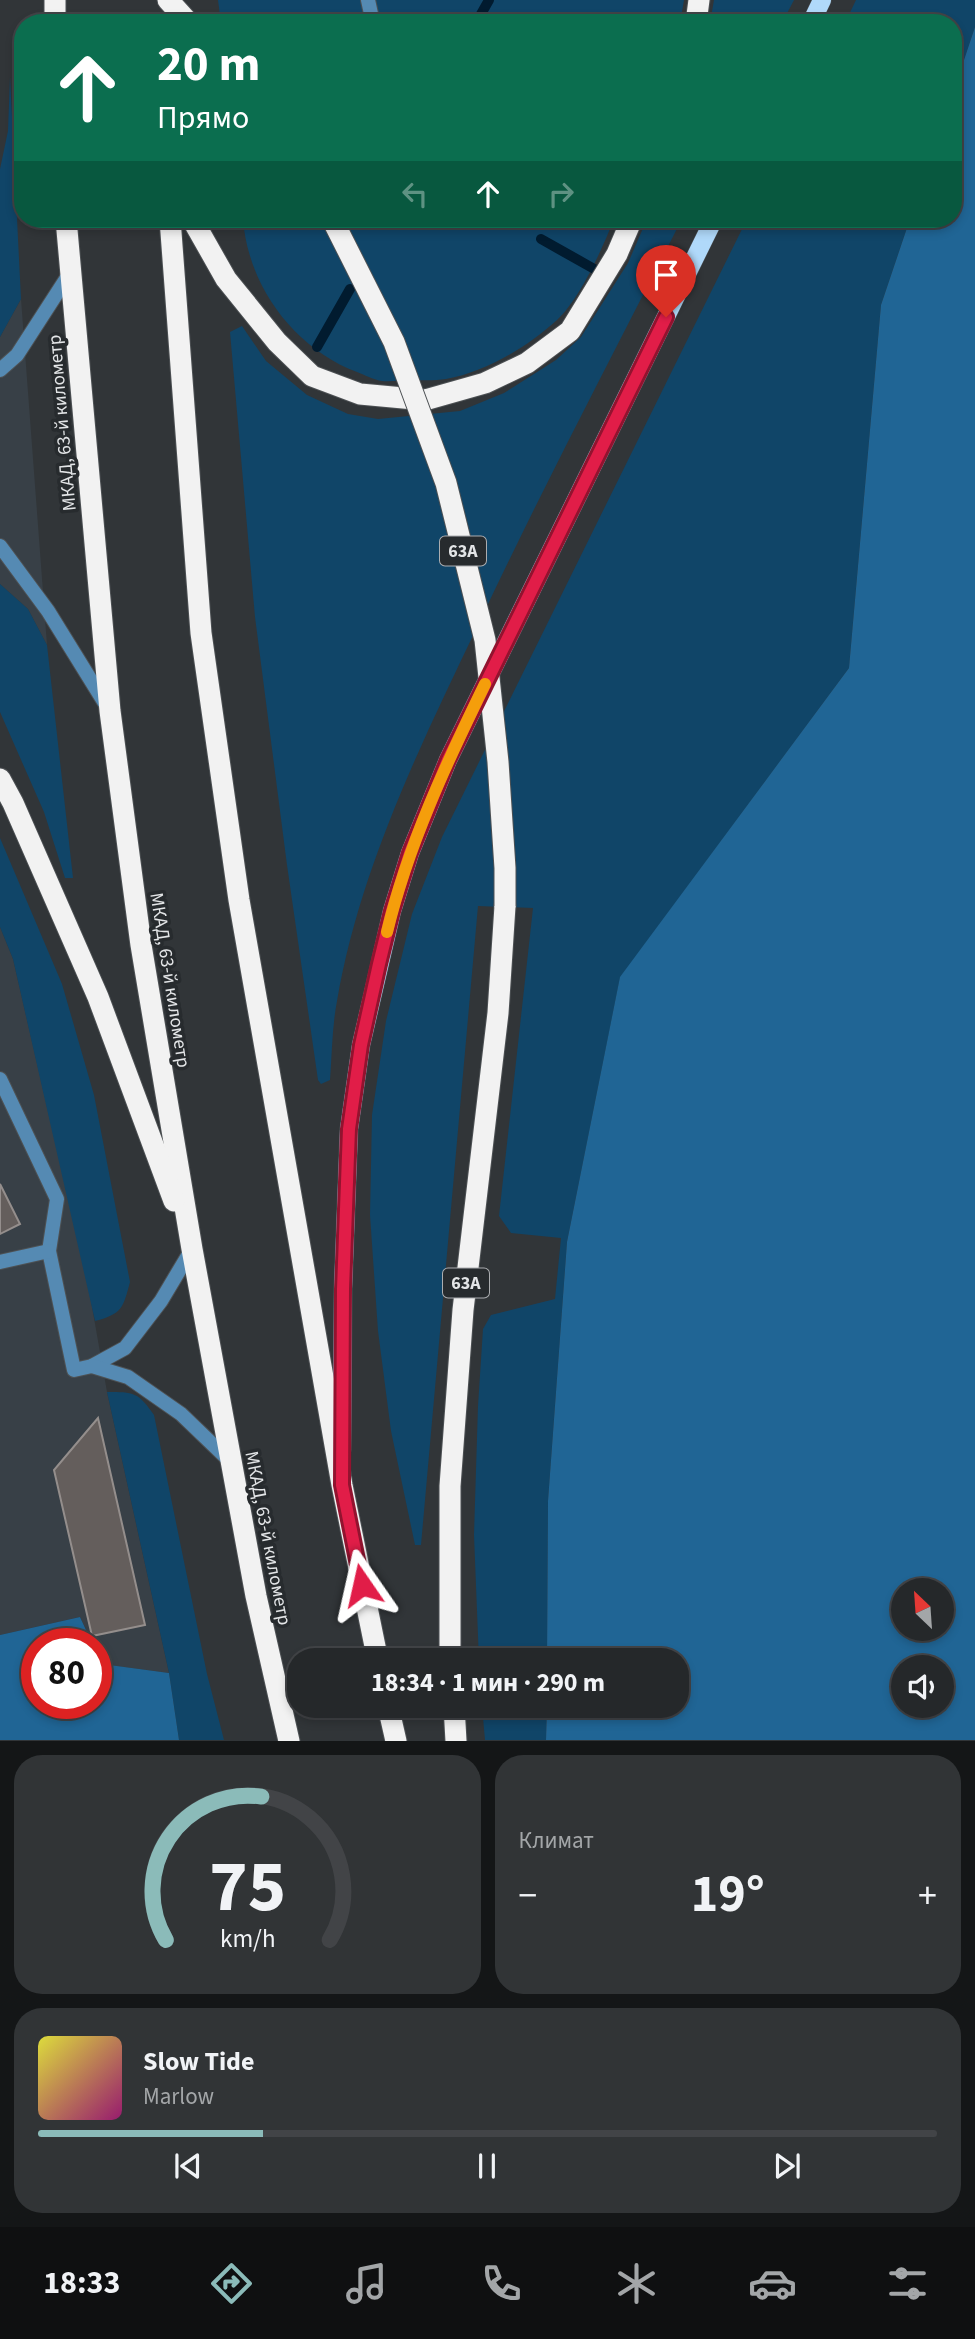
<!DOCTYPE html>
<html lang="ru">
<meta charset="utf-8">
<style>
:root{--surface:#25282a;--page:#313436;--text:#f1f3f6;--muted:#a3a6a8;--line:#424447;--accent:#8bbbb9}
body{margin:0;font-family:"Source Sans 3",sans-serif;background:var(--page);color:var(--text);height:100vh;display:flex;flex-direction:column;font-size:26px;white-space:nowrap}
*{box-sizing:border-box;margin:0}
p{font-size:23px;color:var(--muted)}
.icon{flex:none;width:38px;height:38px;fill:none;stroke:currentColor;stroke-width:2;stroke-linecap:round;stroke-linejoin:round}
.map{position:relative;height:1741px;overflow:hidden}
.sheet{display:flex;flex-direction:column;gap:14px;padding:14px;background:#141617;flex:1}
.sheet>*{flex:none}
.top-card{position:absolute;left:14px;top:14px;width:948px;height:214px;border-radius:28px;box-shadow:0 4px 10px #0003,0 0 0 2px var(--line);background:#0b6e4f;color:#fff;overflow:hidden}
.needle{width:46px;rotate:335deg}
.controls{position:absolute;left:891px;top:1578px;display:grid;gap:14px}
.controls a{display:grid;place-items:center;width:63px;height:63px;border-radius:50%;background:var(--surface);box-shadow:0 4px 10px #0003,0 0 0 2px var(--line);font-size:35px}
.speed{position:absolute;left:21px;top:1628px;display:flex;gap:14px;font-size:35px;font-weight:700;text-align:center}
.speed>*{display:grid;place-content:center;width:91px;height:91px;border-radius:50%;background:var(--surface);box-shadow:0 4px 10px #0003,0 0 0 2px var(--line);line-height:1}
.speed .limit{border:10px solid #d22;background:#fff;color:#111}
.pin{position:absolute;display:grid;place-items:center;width:60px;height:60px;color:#fff;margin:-72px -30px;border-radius:50% 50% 50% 0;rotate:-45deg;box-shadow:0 0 7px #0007}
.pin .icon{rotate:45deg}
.me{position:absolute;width:77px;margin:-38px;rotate:349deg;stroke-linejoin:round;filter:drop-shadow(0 0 5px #0008)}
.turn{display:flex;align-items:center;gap:24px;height:147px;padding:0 28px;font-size:32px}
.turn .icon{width:91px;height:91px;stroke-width:2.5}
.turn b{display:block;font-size:49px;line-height:60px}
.lanes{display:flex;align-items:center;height:66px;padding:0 28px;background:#0003;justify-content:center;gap:35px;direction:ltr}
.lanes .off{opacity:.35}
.big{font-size:52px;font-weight:700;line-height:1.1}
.sheet .tile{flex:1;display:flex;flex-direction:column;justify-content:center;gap:10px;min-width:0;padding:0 24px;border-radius:28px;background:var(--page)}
.sheet .dial{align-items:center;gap:0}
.dial svg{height:182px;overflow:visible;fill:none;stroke:var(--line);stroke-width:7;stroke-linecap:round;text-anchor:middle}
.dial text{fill:var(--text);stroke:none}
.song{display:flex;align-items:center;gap:21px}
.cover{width:84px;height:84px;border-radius:10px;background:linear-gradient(135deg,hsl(60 70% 55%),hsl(320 70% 35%))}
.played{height:7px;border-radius:4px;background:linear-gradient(90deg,var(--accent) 25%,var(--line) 25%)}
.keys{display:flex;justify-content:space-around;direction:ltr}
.heat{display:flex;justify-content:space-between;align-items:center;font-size:38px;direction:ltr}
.sheet .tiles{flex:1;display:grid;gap:14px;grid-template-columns:1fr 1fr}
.tile:last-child{grid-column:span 2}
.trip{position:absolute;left:287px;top:1648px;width:402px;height:70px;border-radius:28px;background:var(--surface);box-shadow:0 4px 10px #0003,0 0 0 2px var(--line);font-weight:700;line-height:70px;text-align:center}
.tabs{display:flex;height:112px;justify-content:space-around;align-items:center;background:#0f1011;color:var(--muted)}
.tabs .icon{width:49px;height:49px}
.tabs .current{color:var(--accent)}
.tabs b{font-size:32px;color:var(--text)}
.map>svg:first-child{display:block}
.built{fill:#384047}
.green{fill:#104568}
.forest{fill:#206595;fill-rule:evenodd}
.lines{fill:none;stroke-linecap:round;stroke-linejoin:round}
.stream{stroke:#011b2f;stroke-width:10}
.building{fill:#645e5c;stroke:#948e8c;stroke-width:2}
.lane-casing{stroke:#4d5154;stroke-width:16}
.primary-casing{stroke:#4d5154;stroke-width:19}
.highway-casing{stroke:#4d5154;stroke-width:23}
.lane{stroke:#558ab3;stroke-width:14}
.primary{stroke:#b0d9fa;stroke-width:18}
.highway{stroke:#f2f2f2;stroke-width:21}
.highway-bridge-casing{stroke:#4d5154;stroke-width:23;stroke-linecap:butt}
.highway-bridge{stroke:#f2f2f2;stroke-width:21}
.route-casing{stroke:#92132f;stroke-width:18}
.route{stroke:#e11d48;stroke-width:12}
.slow{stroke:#f59e0b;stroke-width:12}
.labels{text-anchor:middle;stroke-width:7;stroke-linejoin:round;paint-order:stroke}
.shield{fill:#272b2e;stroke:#abadb0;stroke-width:2}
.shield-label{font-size:18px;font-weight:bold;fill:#e3e5e7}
.street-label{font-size:19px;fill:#e3e5e7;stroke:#272b2e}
</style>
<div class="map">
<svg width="975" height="1741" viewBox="0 0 975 1741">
<rect width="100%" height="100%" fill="#313538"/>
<!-- built -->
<g class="built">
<path d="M21,299L47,645L28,609L0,584V337Z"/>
<path d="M0,927L13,959L88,1284L107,1392L169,1673L101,1664L96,1652V1643H92L80,1617L0,1635Z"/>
</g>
<!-- green -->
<g class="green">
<path d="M218,0H684L680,23H221Z"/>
<path d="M714,0H794L782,23H710Z"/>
<path d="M856,0H975V27L954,90V23H845Z"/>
<path d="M10,77L21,299L0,337V169L8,131Z"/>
<path d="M243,219H614C603,247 580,299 557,320C527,347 486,372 446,379C434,381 421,380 409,380C400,380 391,382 382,381C374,380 365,375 357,372C294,348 248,286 243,219Z"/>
<path d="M647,219H682C614,352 544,485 480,621C422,742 360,867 337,1001C332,1027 332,1054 330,1080L321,1084L318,1080L287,865L255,617L230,332L242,326L266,361L307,395L348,414L378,419L460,411L504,393L556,360L581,337L628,263Z"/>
<path d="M747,219H910L881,305L849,668L620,978L567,1242L548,1501L547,1661H479L474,1535L478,1406L483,1329L491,1315L555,1299L561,1238L511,1233L499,1216L533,908L478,906L421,1545H415L391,1431L378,1331L370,1215L372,1115L386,1021L412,914L442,837Z"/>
<path d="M0,584L28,609L47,645L73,878H65L44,812L0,712Z"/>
<path d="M0,838L62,984L94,1095L130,1282C123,1308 122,1314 95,1321L13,959L0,927Z"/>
<path d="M107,1392C134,1392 138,1392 154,1415L207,1674L224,1740H179L169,1673Z"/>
<path d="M482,1706H547L546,1740H485Z"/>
</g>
<!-- forest -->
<g class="forest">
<path d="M975,27V1740H546L547,1706H677V1661H547L548,1501L567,1242L620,977L849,668L881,305L910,219H954V90ZM903,1591H942V1629H903ZM903,1668H942V1706H903Z"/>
<path d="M80,1617L92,1643H37V1703H96V1652L102,1664L169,1673L179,1740H0V1635Z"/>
</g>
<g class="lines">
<!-- stream -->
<g class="stream">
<path d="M476,23L489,0"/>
<path d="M541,239L596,270"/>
<path d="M317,347L350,289"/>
</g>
</g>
<!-- building -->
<g class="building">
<path d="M0,1184L20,1224L0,1234Z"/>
<path d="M98,1418L145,1625L92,1636L54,1470Z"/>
</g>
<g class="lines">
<!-- lane casing -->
<g class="lane-casing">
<g id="lane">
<path d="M368,0L373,23"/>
<path d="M0,370L17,355L70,273"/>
<path d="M0,546L48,611L108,708"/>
<path d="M0,1079L57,1199L49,1251L74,1370L92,1366L125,1348L161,1301L192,1249"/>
<path d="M0,1262L49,1251"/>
<path d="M92,1366L128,1377L181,1414L232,1463"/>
</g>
</g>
<!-- primary casing -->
<g class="primary-casing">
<g id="primary">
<path d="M811,23L822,0"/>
<path d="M342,1450L343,1289L349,1129L361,1045L392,911L410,853L448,760L714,219"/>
</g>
</g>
<!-- highway casing -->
<g class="highway-casing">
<g id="highway">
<path d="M168,0L189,23"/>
<path d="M55,23V0"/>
<path d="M696,23L699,0"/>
<path d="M66,219L110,711L141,945L192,1249L256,1596L289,1741"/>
<path d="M170,219L201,633L239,900L342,1485L378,1661"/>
<path d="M192,219L226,279L277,342L312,376L360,394L425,400L485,383L527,363L570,331L617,254L632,219"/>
<path d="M0,779L13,803L98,997L174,1201"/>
<path d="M450,1661V1486L463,1310L498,1013L505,906"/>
<path d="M388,1706L396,1741"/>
<path d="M454,1706L456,1741"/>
</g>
</g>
<!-- lane -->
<use href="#lane" class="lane"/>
<!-- primary -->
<use href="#primary" class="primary"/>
<!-- highway -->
<use href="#highway" class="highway"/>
<!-- highway-bridge casing -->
<g class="highway-bridge-casing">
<path id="highway-bridge" d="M332,219L394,342L446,483L485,640L498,762L505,868V906"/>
</g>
<!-- highway-bridge -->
<use href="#highway-bridge" class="highway-bridge"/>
</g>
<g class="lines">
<!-- route casing -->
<g class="route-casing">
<path id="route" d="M362,1585L342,1485L343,1289L349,1129L361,1045L379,964L392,911L410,853L448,760L666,317"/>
</g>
<!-- route -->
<use href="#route" class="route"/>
<!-- slow -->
<path class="slow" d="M387,932C408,845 446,764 485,684"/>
</g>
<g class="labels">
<!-- shield labels -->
<g class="shield">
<rect x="440" y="536.5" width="46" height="29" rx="5"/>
<rect x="443" y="1268.5" width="46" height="29" rx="5"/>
</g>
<g class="shield-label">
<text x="463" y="557">63A</text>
<text x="466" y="1289">63A</text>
</g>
<!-- street labels -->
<g class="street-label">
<text transform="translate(61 423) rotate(-95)" y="7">МКАД, 63-й километр</text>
<text transform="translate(171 980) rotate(81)" y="7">МКАД, 63-й километр</text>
<text transform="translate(269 1538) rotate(79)" y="7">МКАД, 63-й километр</text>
</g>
</g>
</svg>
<div class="controls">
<a><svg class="needle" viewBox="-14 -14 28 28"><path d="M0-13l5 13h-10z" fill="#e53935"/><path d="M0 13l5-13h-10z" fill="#a3a6a8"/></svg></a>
<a><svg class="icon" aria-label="sound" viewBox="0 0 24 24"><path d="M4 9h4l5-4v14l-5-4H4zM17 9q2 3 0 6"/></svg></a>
</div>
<div class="speed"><div class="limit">80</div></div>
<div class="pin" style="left:666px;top:317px;background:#d93025"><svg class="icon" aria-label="arrive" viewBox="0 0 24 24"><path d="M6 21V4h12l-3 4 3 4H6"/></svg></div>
<svg class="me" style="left:362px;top:1585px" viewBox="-20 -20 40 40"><path d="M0-17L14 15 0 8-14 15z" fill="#e11d48" stroke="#fff" stroke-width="4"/></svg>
<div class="trip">18:34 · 1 мин · 290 m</div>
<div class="top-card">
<div class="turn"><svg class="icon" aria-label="ahead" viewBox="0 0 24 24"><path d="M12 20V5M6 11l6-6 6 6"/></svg><div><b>20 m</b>Прямо</div></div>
<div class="lanes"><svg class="icon off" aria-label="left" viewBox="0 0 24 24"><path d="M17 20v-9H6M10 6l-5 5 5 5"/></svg><svg class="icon" aria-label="ahead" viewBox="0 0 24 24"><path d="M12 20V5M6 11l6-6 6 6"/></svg><svg class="icon off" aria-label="right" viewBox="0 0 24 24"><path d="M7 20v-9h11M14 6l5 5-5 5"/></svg></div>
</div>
</div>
<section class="sheet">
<div class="tiles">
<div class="tile dial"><svg viewBox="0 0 100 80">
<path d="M14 69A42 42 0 1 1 86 69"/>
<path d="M14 69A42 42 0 0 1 56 6" stroke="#8bbbb9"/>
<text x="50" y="56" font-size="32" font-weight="700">75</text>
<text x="50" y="72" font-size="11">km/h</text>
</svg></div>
<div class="tile"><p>Климат</p>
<div class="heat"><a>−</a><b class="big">19°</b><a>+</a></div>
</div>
<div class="tile">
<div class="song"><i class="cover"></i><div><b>Slow Tide</b><p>Marlow</p></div></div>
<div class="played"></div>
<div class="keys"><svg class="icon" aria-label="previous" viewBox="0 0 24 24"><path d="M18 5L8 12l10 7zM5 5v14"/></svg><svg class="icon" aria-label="pause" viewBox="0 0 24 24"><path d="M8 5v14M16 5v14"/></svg><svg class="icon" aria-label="next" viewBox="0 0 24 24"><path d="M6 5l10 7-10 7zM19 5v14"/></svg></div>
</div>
</div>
</section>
<nav class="tabs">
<b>18:33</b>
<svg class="icon current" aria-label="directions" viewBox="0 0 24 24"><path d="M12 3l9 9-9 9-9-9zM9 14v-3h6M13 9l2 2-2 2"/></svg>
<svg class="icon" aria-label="music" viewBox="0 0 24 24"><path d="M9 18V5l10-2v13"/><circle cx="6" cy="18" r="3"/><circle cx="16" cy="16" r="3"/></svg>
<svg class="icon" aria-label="phone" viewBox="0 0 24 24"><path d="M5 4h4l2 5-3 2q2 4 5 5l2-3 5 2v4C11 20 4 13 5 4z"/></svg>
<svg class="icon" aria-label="climate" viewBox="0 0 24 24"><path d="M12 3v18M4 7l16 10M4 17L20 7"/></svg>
<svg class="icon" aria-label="car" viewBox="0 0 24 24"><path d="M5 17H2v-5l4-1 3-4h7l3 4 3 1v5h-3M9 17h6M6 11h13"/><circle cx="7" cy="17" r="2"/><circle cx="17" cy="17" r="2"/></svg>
<svg class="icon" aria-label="filters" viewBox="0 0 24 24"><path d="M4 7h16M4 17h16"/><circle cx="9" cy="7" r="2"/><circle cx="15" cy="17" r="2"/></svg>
</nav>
